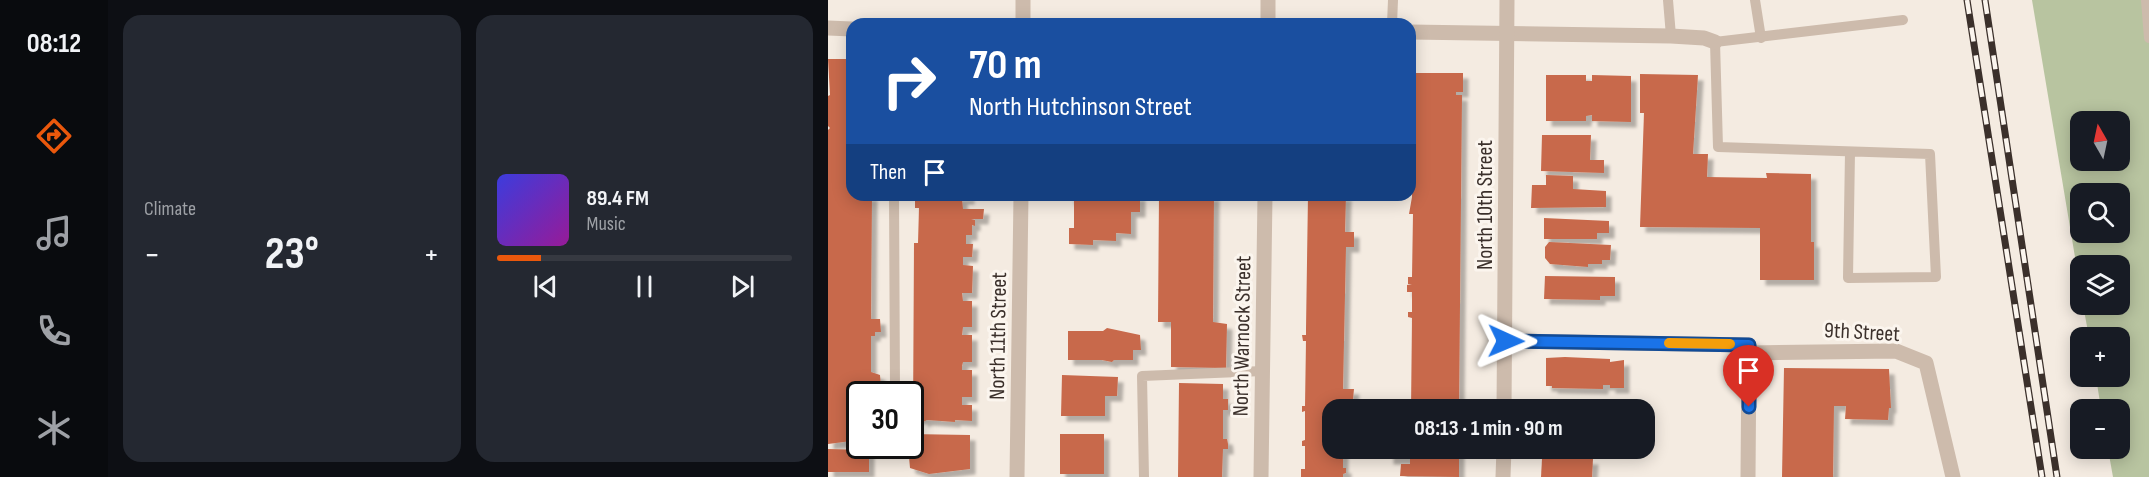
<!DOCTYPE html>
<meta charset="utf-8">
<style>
:root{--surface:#171b24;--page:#242831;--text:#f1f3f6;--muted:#9ea1a6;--line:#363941;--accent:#ea580c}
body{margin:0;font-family:"Sofia Sans Condensed",sans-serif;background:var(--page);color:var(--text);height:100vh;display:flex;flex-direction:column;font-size:22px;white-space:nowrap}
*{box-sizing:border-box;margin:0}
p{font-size:20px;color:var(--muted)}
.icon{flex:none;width:33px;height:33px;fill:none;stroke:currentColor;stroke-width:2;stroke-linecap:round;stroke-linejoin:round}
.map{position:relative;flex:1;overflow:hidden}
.details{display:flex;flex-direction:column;gap:15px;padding:15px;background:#0d0f14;width:720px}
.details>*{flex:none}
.guide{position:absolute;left:18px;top:18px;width:570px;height:183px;border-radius:18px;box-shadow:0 3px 15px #0003;background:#1a4fa0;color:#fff;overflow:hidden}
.needle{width:39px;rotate:351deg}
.buttons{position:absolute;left:1242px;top:111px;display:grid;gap:12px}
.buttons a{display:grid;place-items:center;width:60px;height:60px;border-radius:12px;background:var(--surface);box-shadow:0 3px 15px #0003;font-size:30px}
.speed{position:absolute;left:18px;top:381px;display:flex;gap:12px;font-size:30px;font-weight:700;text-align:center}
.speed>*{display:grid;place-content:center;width:78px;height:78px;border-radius:50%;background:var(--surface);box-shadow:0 3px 15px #0003;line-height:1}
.speed .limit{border:3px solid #111;border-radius:9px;background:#fff;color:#111}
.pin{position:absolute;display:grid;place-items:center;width:51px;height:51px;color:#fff;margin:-62px -26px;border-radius:50% 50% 50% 0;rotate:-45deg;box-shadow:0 0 6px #0007}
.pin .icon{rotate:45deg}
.me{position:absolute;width:66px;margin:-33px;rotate:91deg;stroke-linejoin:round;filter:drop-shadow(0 0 4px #0008)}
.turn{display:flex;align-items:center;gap:21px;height:126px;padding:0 24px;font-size:27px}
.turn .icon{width:78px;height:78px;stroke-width:2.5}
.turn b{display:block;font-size:42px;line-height:51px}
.then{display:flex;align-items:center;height:57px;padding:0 24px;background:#0003;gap:12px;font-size:22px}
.big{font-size:45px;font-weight:700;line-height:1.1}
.details .card{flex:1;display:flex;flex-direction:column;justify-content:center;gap:9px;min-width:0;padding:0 21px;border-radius:18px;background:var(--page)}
.song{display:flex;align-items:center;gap:18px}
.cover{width:72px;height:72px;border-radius:9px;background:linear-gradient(135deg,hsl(240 70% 55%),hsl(300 70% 35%))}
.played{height:6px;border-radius:3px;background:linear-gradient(90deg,var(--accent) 15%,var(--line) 15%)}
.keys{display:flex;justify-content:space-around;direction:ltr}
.heat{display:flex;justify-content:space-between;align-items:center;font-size:33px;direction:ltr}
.details .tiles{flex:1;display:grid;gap:15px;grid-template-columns:repeat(2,1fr)}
.trip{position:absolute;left:494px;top:399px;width:333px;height:60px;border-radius:18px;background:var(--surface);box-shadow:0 3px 15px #0003;font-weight:700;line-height:60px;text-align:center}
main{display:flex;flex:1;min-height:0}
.dock{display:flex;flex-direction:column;width:108px;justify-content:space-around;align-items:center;background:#090b0e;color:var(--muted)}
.dock .icon{width:42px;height:42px}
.dock .active{color:var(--accent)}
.dock b{font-size:27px;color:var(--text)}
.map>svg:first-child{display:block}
.green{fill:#b8c4a0;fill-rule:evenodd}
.building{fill:#c8694b;filter:url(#shadow)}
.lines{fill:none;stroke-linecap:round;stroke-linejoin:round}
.service{stroke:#cdbbac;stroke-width:10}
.minor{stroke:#cdbbac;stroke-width:15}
.rail-casing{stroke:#3b302b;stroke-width:7}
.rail{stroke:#fbf5ee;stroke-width:4.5;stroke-dasharray:14;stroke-linecap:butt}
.route-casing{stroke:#114b97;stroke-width:15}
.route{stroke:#1a73e8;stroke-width:10}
.slow{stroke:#f59e0b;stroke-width:10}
.labels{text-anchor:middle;stroke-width:6;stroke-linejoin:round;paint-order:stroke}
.street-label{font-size:22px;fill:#3b302b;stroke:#fbf5ee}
</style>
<main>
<nav class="dock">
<b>08:12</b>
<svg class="icon active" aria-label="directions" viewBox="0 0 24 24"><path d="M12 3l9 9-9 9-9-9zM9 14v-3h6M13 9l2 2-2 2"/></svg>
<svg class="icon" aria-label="music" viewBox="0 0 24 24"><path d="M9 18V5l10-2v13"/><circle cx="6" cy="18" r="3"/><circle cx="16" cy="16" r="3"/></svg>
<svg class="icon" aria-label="phone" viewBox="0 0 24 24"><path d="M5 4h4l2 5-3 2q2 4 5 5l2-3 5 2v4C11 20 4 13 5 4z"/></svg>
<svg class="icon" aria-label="climate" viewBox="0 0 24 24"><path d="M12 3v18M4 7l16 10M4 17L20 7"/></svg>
</nav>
<section class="details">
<div class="tiles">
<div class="card"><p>Climate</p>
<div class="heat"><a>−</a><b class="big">23°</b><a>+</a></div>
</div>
<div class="card">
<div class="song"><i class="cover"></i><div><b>89.4 FM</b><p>Music</p></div></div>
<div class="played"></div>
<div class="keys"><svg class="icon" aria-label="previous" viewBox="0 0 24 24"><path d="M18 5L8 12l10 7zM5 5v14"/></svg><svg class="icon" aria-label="pause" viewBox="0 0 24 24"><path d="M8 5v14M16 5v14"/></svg><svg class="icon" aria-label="next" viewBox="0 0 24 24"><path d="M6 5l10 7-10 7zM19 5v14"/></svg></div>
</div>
</div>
</section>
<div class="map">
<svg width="1321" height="477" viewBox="0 0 1321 477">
<defs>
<filter id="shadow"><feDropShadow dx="5.5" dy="5.5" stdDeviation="1.5" flood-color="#0004"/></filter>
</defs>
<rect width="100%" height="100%" fill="#f4ebe1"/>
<!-- green -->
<path class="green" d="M1204,0H1321V477H1285L1280,449L1292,448V410L1273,409L1268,377L1292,376V338L1261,337L1255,305L1292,304V266H1252V287ZM1252,122H1292V160H1252ZM1252,194H1292V232H1252Z"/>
<!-- building -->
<g class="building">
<path d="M22,55H24V195H44L43,319H52L53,332H47V336H43V372L52,375L53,387L43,388V391H48V394H32L31,440L0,444V130L2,128L0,126V96L2,95L0,59H22Z"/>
<path d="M586,73H635V92H628V95H634L631,410H583L584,318L580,317V312H584V292H579V285L584,284H580V277H584L585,214H581L584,197Z"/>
<path d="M812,74L870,75L865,154H880L879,177L939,178L938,173L983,174V242H986V280H932V228L812,227L816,113H812Z"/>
<path d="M718,75H758V81H764V75L803,76V122L764,121V115L758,116V121H718Z"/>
<path d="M714,135H763L762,160H776V173L713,171Z"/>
<path d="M718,175L745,176V189L778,191V207L703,208L704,185H718Z"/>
<path d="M87,195H141V199H134L135,209H156L155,219H143L147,220V226L144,225V235H138V244H145L144,257H135V265L145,266L144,293H134L135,301H144V327H135L134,335H144V362H135L134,366V370H144V397H134V405H144V421L127,420V422L99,420L95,422L94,419H85L86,243H90L91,208H87Z"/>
<path d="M241,195H312V212H303V234L288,233V241L265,240V245L241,244V228H246V199H241Z"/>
<path d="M331,195H386L385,322L399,324L398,368L343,367V322H330Z"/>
<path d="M480,195H518L517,232H526V247H518L515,389H526L525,399H515V410H504V448H515V468H518V473L515,474V477H473V469H477V446H474V441L477,440V411L474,412V406H477L478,341H475L474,335H478V329Z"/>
<path d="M716,218L781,221V233H769V239H716Z"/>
<path d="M721,242L783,245L782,260H774V264H760V267L722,264L717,258V247Z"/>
<path d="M717,276L787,277V296H772V300L716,299Z"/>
<path d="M279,328L312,335L313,350H305V360H286L284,362L274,360H240V331H275Z"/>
<path d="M737,357L782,359V362L796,360V388H782V385H775V389L724,388V386H718V358Z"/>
<path d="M956,368L1061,369L1063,408H1061L1060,420L1017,419L1018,406H1006L1005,477H954Z"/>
<path d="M234,375L290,377L289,396H277V416H233Z"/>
<path d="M351,383L395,384V399H400V410H395V439H399L400,444V449H395L394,477H350Z"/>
<path d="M727,399L742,400V410H727Z"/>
<path d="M82,434L142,435V469L101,474L82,468L80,446H82Z"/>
<rect x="232" y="434" width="44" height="40"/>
<path d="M560,448H631V477L572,476L573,464H582V459H560Z"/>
<path d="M726,448H743L742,454H726Z"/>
<path d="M0,449L41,450V472H0Z"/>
<path d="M714,459H765L764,477H713Z"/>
</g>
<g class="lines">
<!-- service -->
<g class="service">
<path d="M840,0L843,36"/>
<path d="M927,0L933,38"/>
<path d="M1318,0L1321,38"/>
<path d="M564,24L565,0"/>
<path d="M1022,152L1020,278L1108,277L1102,154L890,147L887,42L1075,20"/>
<path d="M66,195L67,389"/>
<path d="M316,477L314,376L435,371"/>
</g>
<!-- minor -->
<g class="minor">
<path d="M195,0V24"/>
<path d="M440,0V24"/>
<path d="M0,28L24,29"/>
<path d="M582,32L843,36L876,38L887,42"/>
<path d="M678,341L921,345L920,477"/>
<path d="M921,353L1068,351L1098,363L1125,477"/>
<path d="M676,410L679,0"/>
<path d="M189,477L193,195"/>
<path d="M433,477L437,195"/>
<path d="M675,477L676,448"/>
</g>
<!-- rail casing -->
<g class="rail-casing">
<g id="rail">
<path d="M1139,0L1214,477"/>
<path d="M1157,0L1229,477"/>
</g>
</g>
<!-- rail -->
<use href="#rail" class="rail"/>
</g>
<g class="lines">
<!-- route casing -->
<g class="route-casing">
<path id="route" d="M678,341L921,345V407"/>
</g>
<!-- route -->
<use href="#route" class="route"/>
<!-- slow -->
<path class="slow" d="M841,343L902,344"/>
</g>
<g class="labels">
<!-- street labels -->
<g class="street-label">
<text transform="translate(656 205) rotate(-90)" y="8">North 10th Street</text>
<text transform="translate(1034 331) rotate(3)" y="8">9th Street</text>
<text transform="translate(169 336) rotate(-89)" y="8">North 11th Street</text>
<text transform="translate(413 336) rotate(-89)" y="8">North Warnock Street</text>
</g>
</g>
</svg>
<div class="buttons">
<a><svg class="needle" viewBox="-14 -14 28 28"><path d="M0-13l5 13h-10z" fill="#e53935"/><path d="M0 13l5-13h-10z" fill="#9ea1a6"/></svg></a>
<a><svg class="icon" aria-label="search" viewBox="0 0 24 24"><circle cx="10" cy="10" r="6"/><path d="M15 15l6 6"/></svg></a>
<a><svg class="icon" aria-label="layers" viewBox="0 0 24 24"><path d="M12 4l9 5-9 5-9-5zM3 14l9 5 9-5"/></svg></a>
<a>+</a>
<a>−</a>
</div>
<div class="speed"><div class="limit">30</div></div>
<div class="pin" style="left:921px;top:407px;background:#d93025"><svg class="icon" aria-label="arrive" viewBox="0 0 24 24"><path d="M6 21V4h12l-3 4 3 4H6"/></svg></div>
<svg class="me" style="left:678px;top:341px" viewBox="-20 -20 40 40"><path d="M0-17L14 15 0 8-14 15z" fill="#1a73e8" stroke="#fff" stroke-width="4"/></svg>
<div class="trip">08:13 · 1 min · 90 m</div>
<div class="guide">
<div class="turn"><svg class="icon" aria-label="right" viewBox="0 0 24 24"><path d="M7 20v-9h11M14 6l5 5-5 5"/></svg><div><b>70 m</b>North Hutchinson Street</div></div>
<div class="then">Then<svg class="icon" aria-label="arrive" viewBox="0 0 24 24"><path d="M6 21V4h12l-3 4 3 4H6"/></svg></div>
</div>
</div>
</main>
